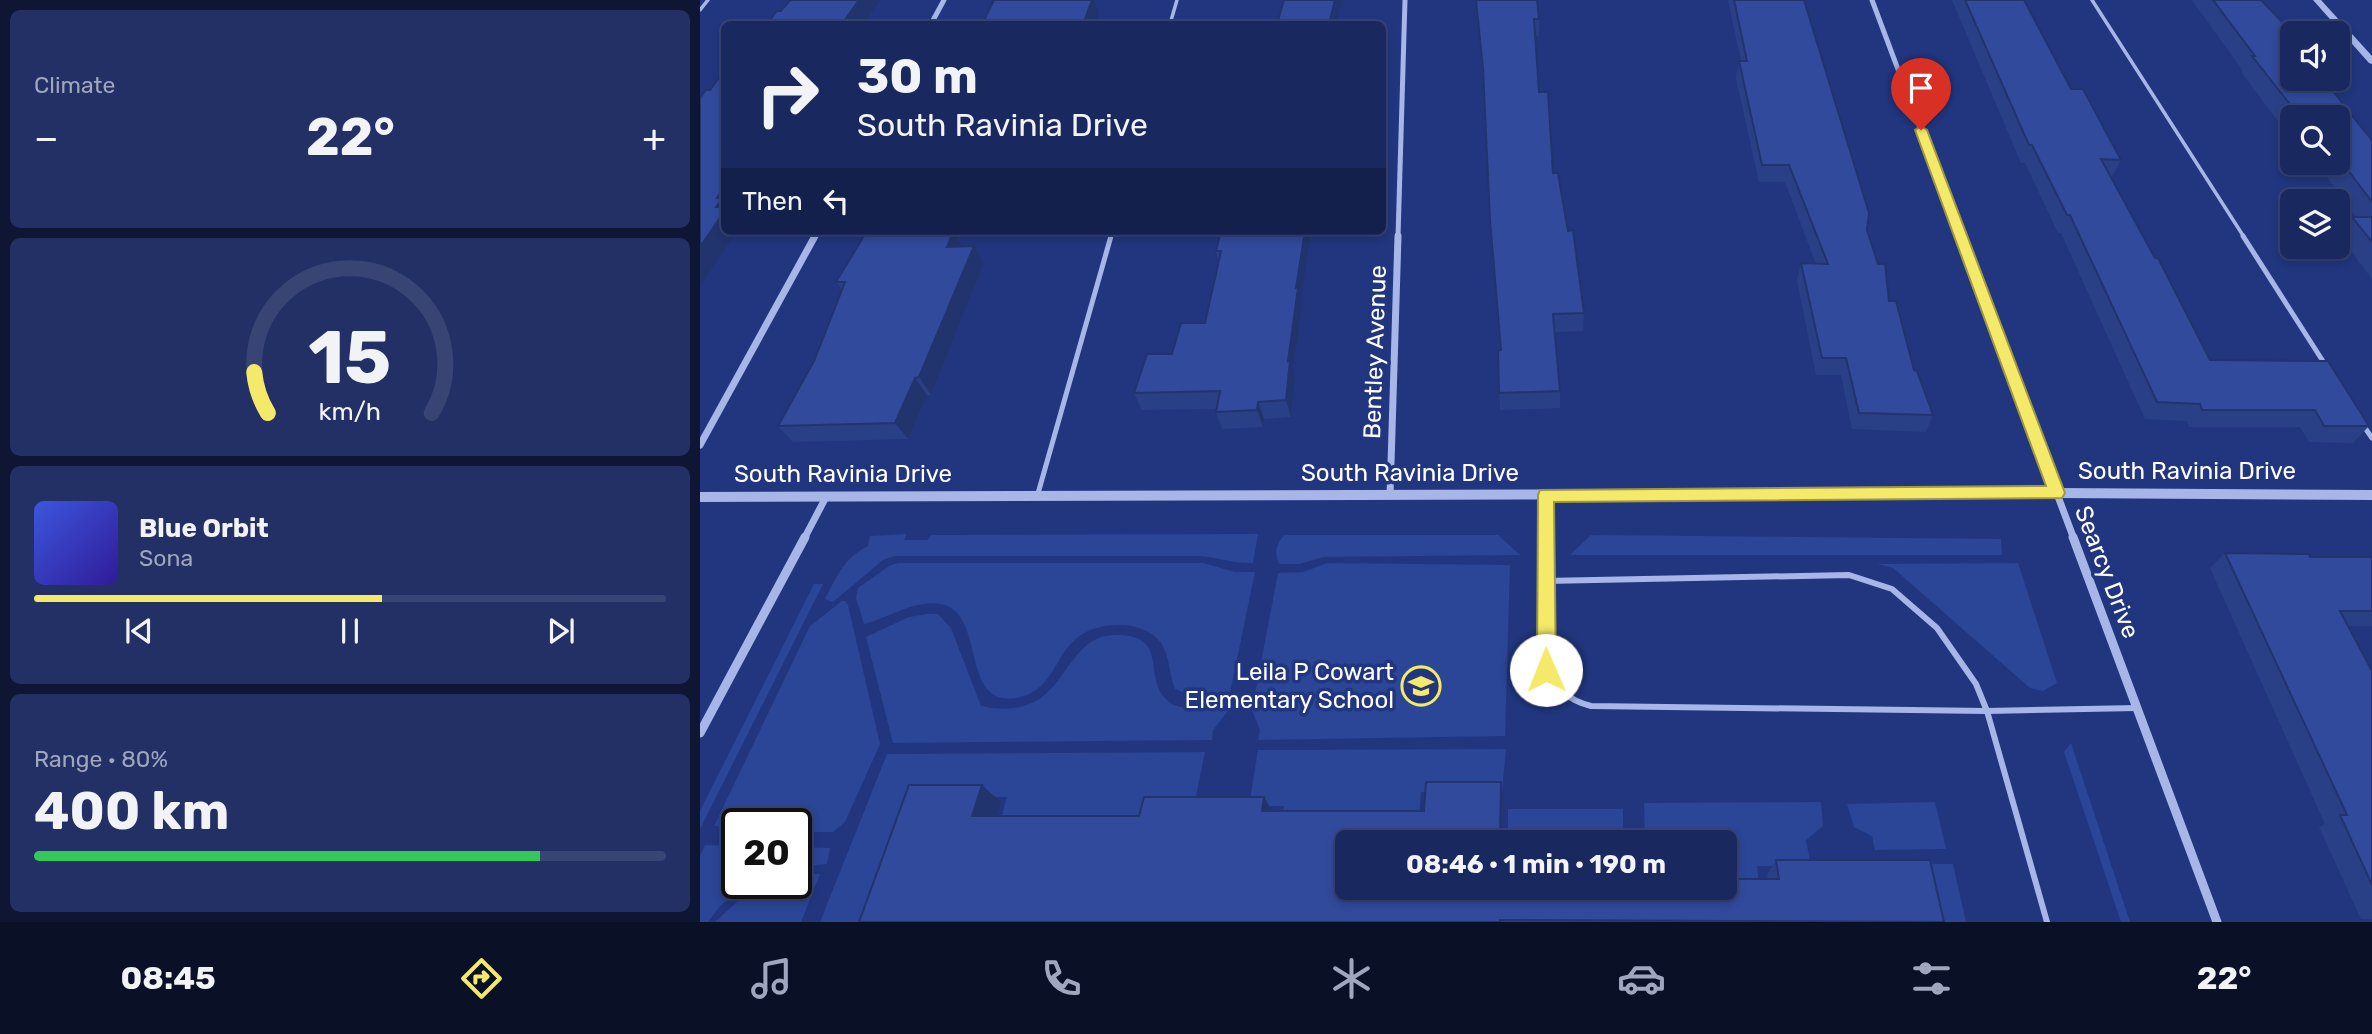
<!DOCTYPE html>
<meta charset="utf-8">
<style>
:root{--surface:#19285f;--page:#223065;--text:#f1f3f6;--muted:#9fa6bd;--line:#374474;--accent:#f4e968}
body{margin:0;font-family:Rubik,sans-serif;background:var(--page);color:var(--text);height:100vh;display:flex;flex-direction:column;font-size:26px;white-space:nowrap}
*{box-sizing:border-box;margin:0}
p{font-size:23px;color:var(--muted)}
.icon{flex:none;width:38px;height:38px;fill:none;stroke:currentColor;stroke-width:2;stroke-linecap:round;stroke-linejoin:round}
.map{position:relative;flex:1;overflow:hidden}
.details{display:flex;flex-direction:column;gap:10px;padding:10px;background:#0e1634;width:700px}
.details>*{flex:none}
.guide{position:absolute;left:21px;top:21px;width:665px;height:214px;border-radius:10px;box-shadow:0 4px 10px #0003,0 0 0 2px var(--line);background:#19285f;color:var(--text);overflow:hidden}
.buttons{position:absolute;left:1580px;top:21px;display:grid;gap:14px}
.buttons a{display:grid;place-items:center;width:70px;height:70px;border-radius:10px;background:var(--surface);box-shadow:0 4px 10px #0003,0 0 0 2px var(--line);font-size:35px}
.speed{position:absolute;left:21px;top:808px;display:flex;gap:14px;font-size:35px;font-weight:700;text-align:center}
.speed>*{display:grid;place-content:center;width:91px;height:91px;border-radius:50%;background:var(--surface);box-shadow:0 4px 10px #0003,0 0 0 2px var(--line);line-height:1}
.speed .limit{border:4px solid #111;border-radius:10px;background:#fff;color:#111}
.pin{position:absolute;display:grid;place-items:center;width:60px;height:60px;color:#fff;margin:-72px -30px;border-radius:50% 50% 50% 0;rotate:-45deg;box-shadow:0 0 7px #0007}
.pin .icon{rotate:45deg}
.me{position:absolute;width:77px;margin:-38px;rotate:359deg;stroke-linejoin:round;filter:drop-shadow(0 0 5px #0008)}
.turn{display:flex;align-items:center;gap:24px;height:147px;padding:0 21px;font-size:32px}
.turn .icon{width:91px;height:91px;stroke-width:2.5}
.turn b{display:block;font-size:49px;line-height:60px}
.then{display:flex;align-items:center;height:66px;padding:0 21px;background:#0003;gap:14px;font-size:26px}
.big{font-size:52px;font-weight:700;line-height:1.1}
.details .tile{flex:1;display:flex;flex-direction:column;justify-content:center;gap:10px;min-width:0;padding:0 24px;border-radius:10px;background:var(--page)}
.details .dial{align-items:center;gap:0}
.dial svg{height:182px;overflow:visible;fill:none;stroke:var(--line);stroke-width:7;stroke-linecap:round;text-anchor:middle}
.dial text{fill:var(--text);stroke:none}
.song{display:flex;align-items:center;gap:21px}
.cover{width:84px;height:84px;border-radius:10px;background:linear-gradient(135deg,hsl(230 70% 55%),hsl(250 70% 35%))}
.played{height:7px;border-radius:4px;background:linear-gradient(90deg,var(--accent) 55%,var(--line) 55%)}
.keys{display:flex;justify-content:space-around;direction:ltr}
.heat{display:flex;justify-content:space-between;align-items:center;font-size:38px;direction:ltr}
.charge{height:10px;border-radius:5px;background:linear-gradient(90deg,#34c759 80%,var(--line) 0)}
.trip{position:absolute;left:635px;top:830px;width:402px;height:70px;border-radius:10px;background:var(--surface);box-shadow:0 4px 10px #0003,0 0 0 2px var(--line);font-weight:700;line-height:70px;text-align:center}
.menu{display:flex;height:112px;justify-content:space-around;align-items:center;background:#0a1026;color:var(--muted)}
.menu .icon{width:49px;height:49px}
.menu .selected{color:var(--accent)}
.menu b{font-size:32px;color:var(--text)}
main{display:flex;flex:1;min-height:0}
.map>svg:first-child{display:block}
.green{fill:#2b4597}
.lines{fill:none;stroke-linecap:round;stroke-linejoin:round}
.service-far2{stroke:#a6b6e7;stroke-width:3.5}
.service-far1{stroke:#a6b6e7;stroke-width:5}
.service{stroke:#a6b6e7;stroke-width:6}
.minor-far2{stroke:#a6b6e7;stroke-width:5}
.minor-far1{stroke:#a6b6e7;stroke-width:7}
.minor{stroke:#a6b6e7;stroke-width:9}
.tertiary{fill:#a6b6e7;fill-rule:evenodd}
.wall{fill:#2a4086}
.shaded-wall{fill:#22346d}
.building{fill:#314a9c;stroke:#22346d;stroke-width:2}
.route{fill:#f4e968;stroke:#9f9744;stroke-width:2}
.labels{text-anchor:middle;stroke-width:7;stroke-linejoin:round;paint-order:stroke}
.street-label{font-size:24px;fill:#fff;stroke:#21367f}
.poi-label{font-size:24px;fill:#fff;stroke:#21367f;text-anchor:end}
</style>
<main>
<section class="details">
<div class="tile"><p>Climate</p>
<div class="heat"><a>−</a><b class="big">22°</b><a>+</a></div>
</div>
<div class="tile dial"><svg viewBox="0 0 100 80">
<path d="M14 69A42 42 0 1 1 86 69"/>
<path d="M14 69A42 42 0 0 1 8 51" stroke="#f4e968"/>
<text x="50" y="56" font-size="32" font-weight="700">15</text>
<text x="50" y="72" font-size="11">km/h</text>
</svg></div>
<div class="tile">
<div class="song"><i class="cover"></i><div><b>Blue Orbit</b><p>Sona</p></div></div>
<div class="played"></div>
<div class="keys"><svg class="icon" aria-label="previous" viewBox="0 0 24 24"><path d="M18 5L8 12l10 7zM5 5v14"/></svg><svg class="icon" aria-label="pause" viewBox="0 0 24 24"><path d="M8 5v14M16 5v14"/></svg><svg class="icon" aria-label="next" viewBox="0 0 24 24"><path d="M6 5l10 7-10 7zM19 5v14"/></svg></div>
</div>
<div class="tile"><p>Range · 80%</p><b class="big">400 km</b><div class="charge"></div></div>
</section>
<div class="map">
<svg width="1672" height="922" viewBox="0 0 1672 922">
<rect width="100%" height="100%" fill="#21367f"/>
<!-- green -->
<g class="green">
<path d="M206,534L204,540H228L231,535L558,534L553,563C533,564 515,556 494,556H195L183,560L133,602L125,599C137,576 144,558 168,546L170,536Z"/>
<path d="M584,535H798L820,555L623,557L600,564H579C574,552 576,545 584,535Z"/>
<path d="M891,535L1301,539L1302,555H870Z"/>
<path d="M198,563H503L535,572H555L530,693L526,697L491,695L475,689C469,675 470,656 461,643C453,632 438,626 424,625C347,623 369,689 316,698C259,707 287,613 241,604C215,599 188,618 164,624L156,598L158,588L189,566Z"/>
<path d="M627,563L810,565L805,736L558,740L560,730L552,710L578,573L603,572Z"/>
<path d="M1318,563L1357,683L1343,691L1330,688L1193,568L1177,564Z"/>
<path d="M114,584H123L0,829V811Z"/>
<path d="M142,601H145L148,605L180,744L145,822L133,832H96V824H83L84,821L59,820L57,824H37V828L14,826L110,626Z"/>
<path d="M226,614H238L251,628L281,706C372,725 357,634 417,635C469,635 443,676 466,699C481,715 509,705 528,711L513,730L512,740L193,743L166,637L209,617Z"/>
<path d="M1371,743L1430,922H1421L1364,752Z"/>
<path d="M806,749L802,791L721,792L719,818L582,819L584,806H549L558,750Z"/>
<path d="M505,752L494,806L448,826L298,828L307,797L230,798L186,922H120L187,754Z"/>
<path d="M1121,802L1123,826L1106,840L1110,861L1098,866H1057L1059,885H1026V842H945L944,803Z"/>
<path d="M1235,802L1246,849L1175,850L1172,836L1154,827L1147,804Z"/>
<rect x="808" y="809" width="115" height="33"/>
<path d="M5,845L37,846V884H48L20,906L8,922H0V856Z"/>
<path d="M96,847L130,848L127,864L96,867Z"/>
<path d="M1190,864H1253L1266,922H1233Z"/>
<path d="M96,874H120L101,922H15L54,886L60,884H96Z"/>
</g>
<g class="lines">
<!-- service-far2 -->
<g class="service-far2">
<path d="M1392,0L1544,237"/>
<path d="M0,10L8,0"/>
<path d="M470,24L477,0"/>
<path d="M410,237L412,231"/>
</g>
<!-- service-far1 -->
<g class="service-far1">
<path d="M1543,236L1626,366"/>
<path d="M1663,425L1672,438"/>
<path d="M337,497L411,236"/>
<path d="M845,539L846,495"/>
</g>
<!-- service -->
<g class="service">
<path d="M846,537L845,581L1149,575L1192,589L1237,628L1276,684L1287,711L1347,922"/>
<path d="M845,581C845,629 831,692 891,706L1287,711L1437,708"/>
</g>
<!-- minor-far2 -->
<g class="minor-far2">
<path d="M1172,0L1261,237"/>
<path d="M231,24L244,0"/>
<path d="M114,237L118,231"/>
<path d="M698,237L705,0"/>
</g>
<!-- minor-far1 -->
<g class="minor-far1">
<path d="M1260,236L1374,539"/>
<path d="M0,445L115,236"/>
<path d="M690,496L698,236"/>
<path d="M104,539L126,497"/>
</g>
<!-- minor -->
<g class="minor">
<path d="M1373,537L1517,922"/>
<path d="M0,733L105,537"/>
</g>
<!-- tertiary -->
<g class="tertiary">
<path d="M1613,0H1621L1672,56V64L1669,63Z"/>
<path d="M1356,488L1672,490V500L1356,498L0,502V492Z"/>
</g>
</g>
<!-- wall -->
<g class="wall">
<path d="M775,0H837L839,19V36H836L839,92L853,173L868,231L884,313L883,331L855,332L860,391V408L800,410L798,351L800,350L791,238L784,86Z"/>
<path d="M1028,0H1104L1167,230L1189,301L1214,370L1233,415L1226,432L1152,429L1141,375H1116L1097,281L1101,263L1116,264L1085,182H1059L1036,79L1039,61H1041Z"/>
<path d="M1252,0H1324L1371,89L1421,160L1412,177H1410L1510,360L1669,426L1653,443L1609,442L1600,427H1489L1487,421L1445,419L1361,233H1358L1325,163H1321Z"/>
<path d="M1492,0H1561L1672,140V279L1639,235L1652,217H1656L1618,165H1611L1609,163H1638V117H1592V140L1542,73L1543,71Z"/>
<path d="M167,231H260L257,237L262,246L284,263L231,395H227L208,439L93,442L78,426L114,361L142,290L136,282Z"/>
<path d="M521,231L601,300L602,306L593,371L595,378L591,417L564,419L563,427L522,429L516,412L517,409L442,410L434,393L472,354L505,323L519,261L516,251Z"/>
<path d="M1525,553L1610,557H1672V626H1648L1672,671V921L1671,919H1661L1619,827L1625,824L1510,568Z"/>
<path d="M564,797L572,811H724L803,799L801,842H648V887L1068,879L1067,875L1076,860L1244,922H159L301,802L297,816H439Z"/>
</g>
<!-- shaded-wall -->
<g class="shaded-wall">
<path d="M159,0H180L163,24H142Z"/>
<path d="M392,0H394L399,14L396,24H383Z"/>
<path d="M635,0H642L636,24H629Z"/>
<path d="M24,188V231H37L0,286V247L16,207L17,198Z"/>
<path d="M241,231H260L257,237L264,249L247,247Z"/>
<path d="M605,231H611L601,300L602,306L593,371L595,378L591,417L586,400L588,361L596,288Z"/>
<path d="M274,246L284,263L231,395L219,377Z"/>
<path d="M215,378L227,395L208,439L195,423Z"/>
<path d="M558,402L564,419L563,427L557,410Z"/>
<path d="M801,782L803,799L801,842H800Z"/>
<path d="M282,785L301,802L292,832L272,816Z"/>
<path d="M564,797L574,814L562,811Z"/>
</g>
<!-- building -->
<g class="building">
<path d="M90,0H159L142,24H67L77,11H81Z"/>
<path d="M294,0H392L383,24H282Z"/>
<path d="M584,0H635L629,24H577Z"/>
<path d="M776,0H837L839,19H834L839,92H848L853,173H858L868,231L873,230L884,313L853,314L860,391L799,393L798,351L801,350L790,220L783,69Z"/>
<path d="M1034,0H1104L1169,213L1167,230L1178,264H1185L1189,301H1196L1214,370L1217,371L1233,415L1159,413L1146,358H1122L1101,263L1128,264L1089,165H1062L1039,61H1047Z"/>
<path d="M1265,0H1324L1371,89H1383L1421,160L1401,159L1455,258H1458L1510,360L1628,361L1669,426H1624L1615,410H1502L1500,404L1457,402L1370,215H1367L1332,145H1329Z"/>
<path d="M1513,0H1561L1585,25L1592,35V79H1624L1649,112L1672,140V202L1638,157V117H1600L1552,56H1555Z"/>
<path d="M24,71V188L17,198H23L16,207H24V212L0,247V98L6,90H10Z"/>
<path d="M1652,217H1672V242Z"/>
<path d="M167,231H254L247,247L274,246L219,377L215,378L195,423L78,426L114,361L145,282H136Z"/>
<path d="M521,231H605L596,288H598L588,361L590,360L586,400L558,402L557,410L516,412L520,391L434,393L447,354H472L481,323H505L521,251H516Z"/>
<path d="M1525,553L1609,554L1610,557H1672V611H1640L1672,671V885L1640,815H1647Z"/>
<path d="M726,782H801L800,842H648V887H1026V879H1079L1076,860H1230L1244,922L800,920V922H159L209,785H282L272,816H439L444,797H564L562,811H724Z"/>
</g>
<!-- route -->
<path class="route" d="M1221,126L1227,130L1365,493L1362,498L854,502L856,670L853,676L846,679L840,676L837,670L838,495L840,490L1346,486L1215,130Z"/>
<!-- icons -->
<defs>
<g id="school-ring" transform="scale(2.0125)"><circle r="9.5" fill="#21367f" stroke="#f4e968" stroke-width="1.5"/><path d="M0-5L7-2L0 1L-7-2ZM-4 1L0 2.5L4 1V4Q0 6-4 4Z" fill="#f4e968"/></g>
</defs>
<g fill-rule="evenodd">
<use href="#school-ring" x="721" y="686"/>
</g>
<g class="labels">
<!-- street labels -->
<g class="street-label">
<text transform="translate(675 352) rotate(-88)" y="8">Bentley Avenue</text>
<text x="1487" y="479">South Ravinia Drive</text>
<text x="710" y="481">South Ravinia Drive</text>
<text x="143" y="482">South Ravinia Drive</text>
<text transform="translate(1407 572) rotate(69)" y="8">Searcy Drive</text>
</g>
<!-- poi labels -->
<g class="poi-label">
<text x="694" y="680">Leila P Cowart<tspan x="694" dy="28">Elementary School</tspan></text>
</g>
</g>
</svg>
<div class="buttons">
<a><svg class="icon" aria-label="sound" viewBox="0 0 24 24"><path d="M4 9h4l5-4v14l-5-4H4zM17 9q2 3 0 6"/></svg></a>
<a><svg class="icon" aria-label="search" viewBox="0 0 24 24"><circle cx="10" cy="10" r="6"/><path d="M15 15l6 6"/></svg></a>
<a><svg class="icon" aria-label="layers" viewBox="0 0 24 24"><path d="M12 4l9 5-9 5-9-5zM3 14l9 5 9-5"/></svg></a>
</div>
<div class="speed"><div class="limit">20</div></div>
<div class="pin" style="left:1221px;top:130px;background:#d93025"><svg class="icon" aria-label="arrive" viewBox="0 0 24 24"><path d="M6 21V4h12l-3 4 3 4H6"/></svg></div>
<svg class="me" style="left:846px;top:670px" viewBox="-20 -20 40 40"><circle r="19" fill="#fff"/><path d="M0-13L10 11 0 6-10 11z" fill="#f4e968"/></svg>
<div class="trip">08:46 · 1 min · 190 m</div>
<div class="guide">
<div class="turn"><svg class="icon" aria-label="right" viewBox="0 0 24 24"><path d="M7 20v-9h11M14 6l5 5-5 5"/></svg><div><b>30 m</b>South Ravinia Drive</div></div>
<div class="then">Then<svg class="icon" aria-label="left" viewBox="0 0 24 24"><path d="M17 20v-9H6M10 6l-5 5 5 5"/></svg></div>
</div>
</div>
</main>
<nav class="menu">
<b>08:45</b>
<svg class="icon selected" aria-label="directions" viewBox="0 0 24 24"><path d="M12 3l9 9-9 9-9-9zM9 14v-3h6M13 9l2 2-2 2"/></svg>
<svg class="icon" aria-label="music" viewBox="0 0 24 24"><path d="M9 18V5l10-2v13"/><circle cx="6" cy="18" r="3"/><circle cx="16" cy="16" r="3"/></svg>
<svg class="icon" aria-label="phone" viewBox="0 0 24 24"><path d="M5 4h4l2 5-3 2q2 4 5 5l2-3 5 2v4C11 20 4 13 5 4z"/></svg>
<svg class="icon" aria-label="climate" viewBox="0 0 24 24"><path d="M12 3v18M4 7l16 10M4 17L20 7"/></svg>
<svg class="icon" aria-label="car" viewBox="0 0 24 24"><path d="M5 17H2v-5l4-1 3-4h7l3 4 3 1v5h-3M9 17h6M6 11h13"/><circle cx="7" cy="17" r="2"/><circle cx="17" cy="17" r="2"/></svg>
<svg class="icon" aria-label="filters" viewBox="0 0 24 24"><path d="M4 7h16M4 17h16"/><circle cx="9" cy="7" r="2"/><circle cx="15" cy="17" r="2"/></svg>
<b>22°</b>
</nav>
